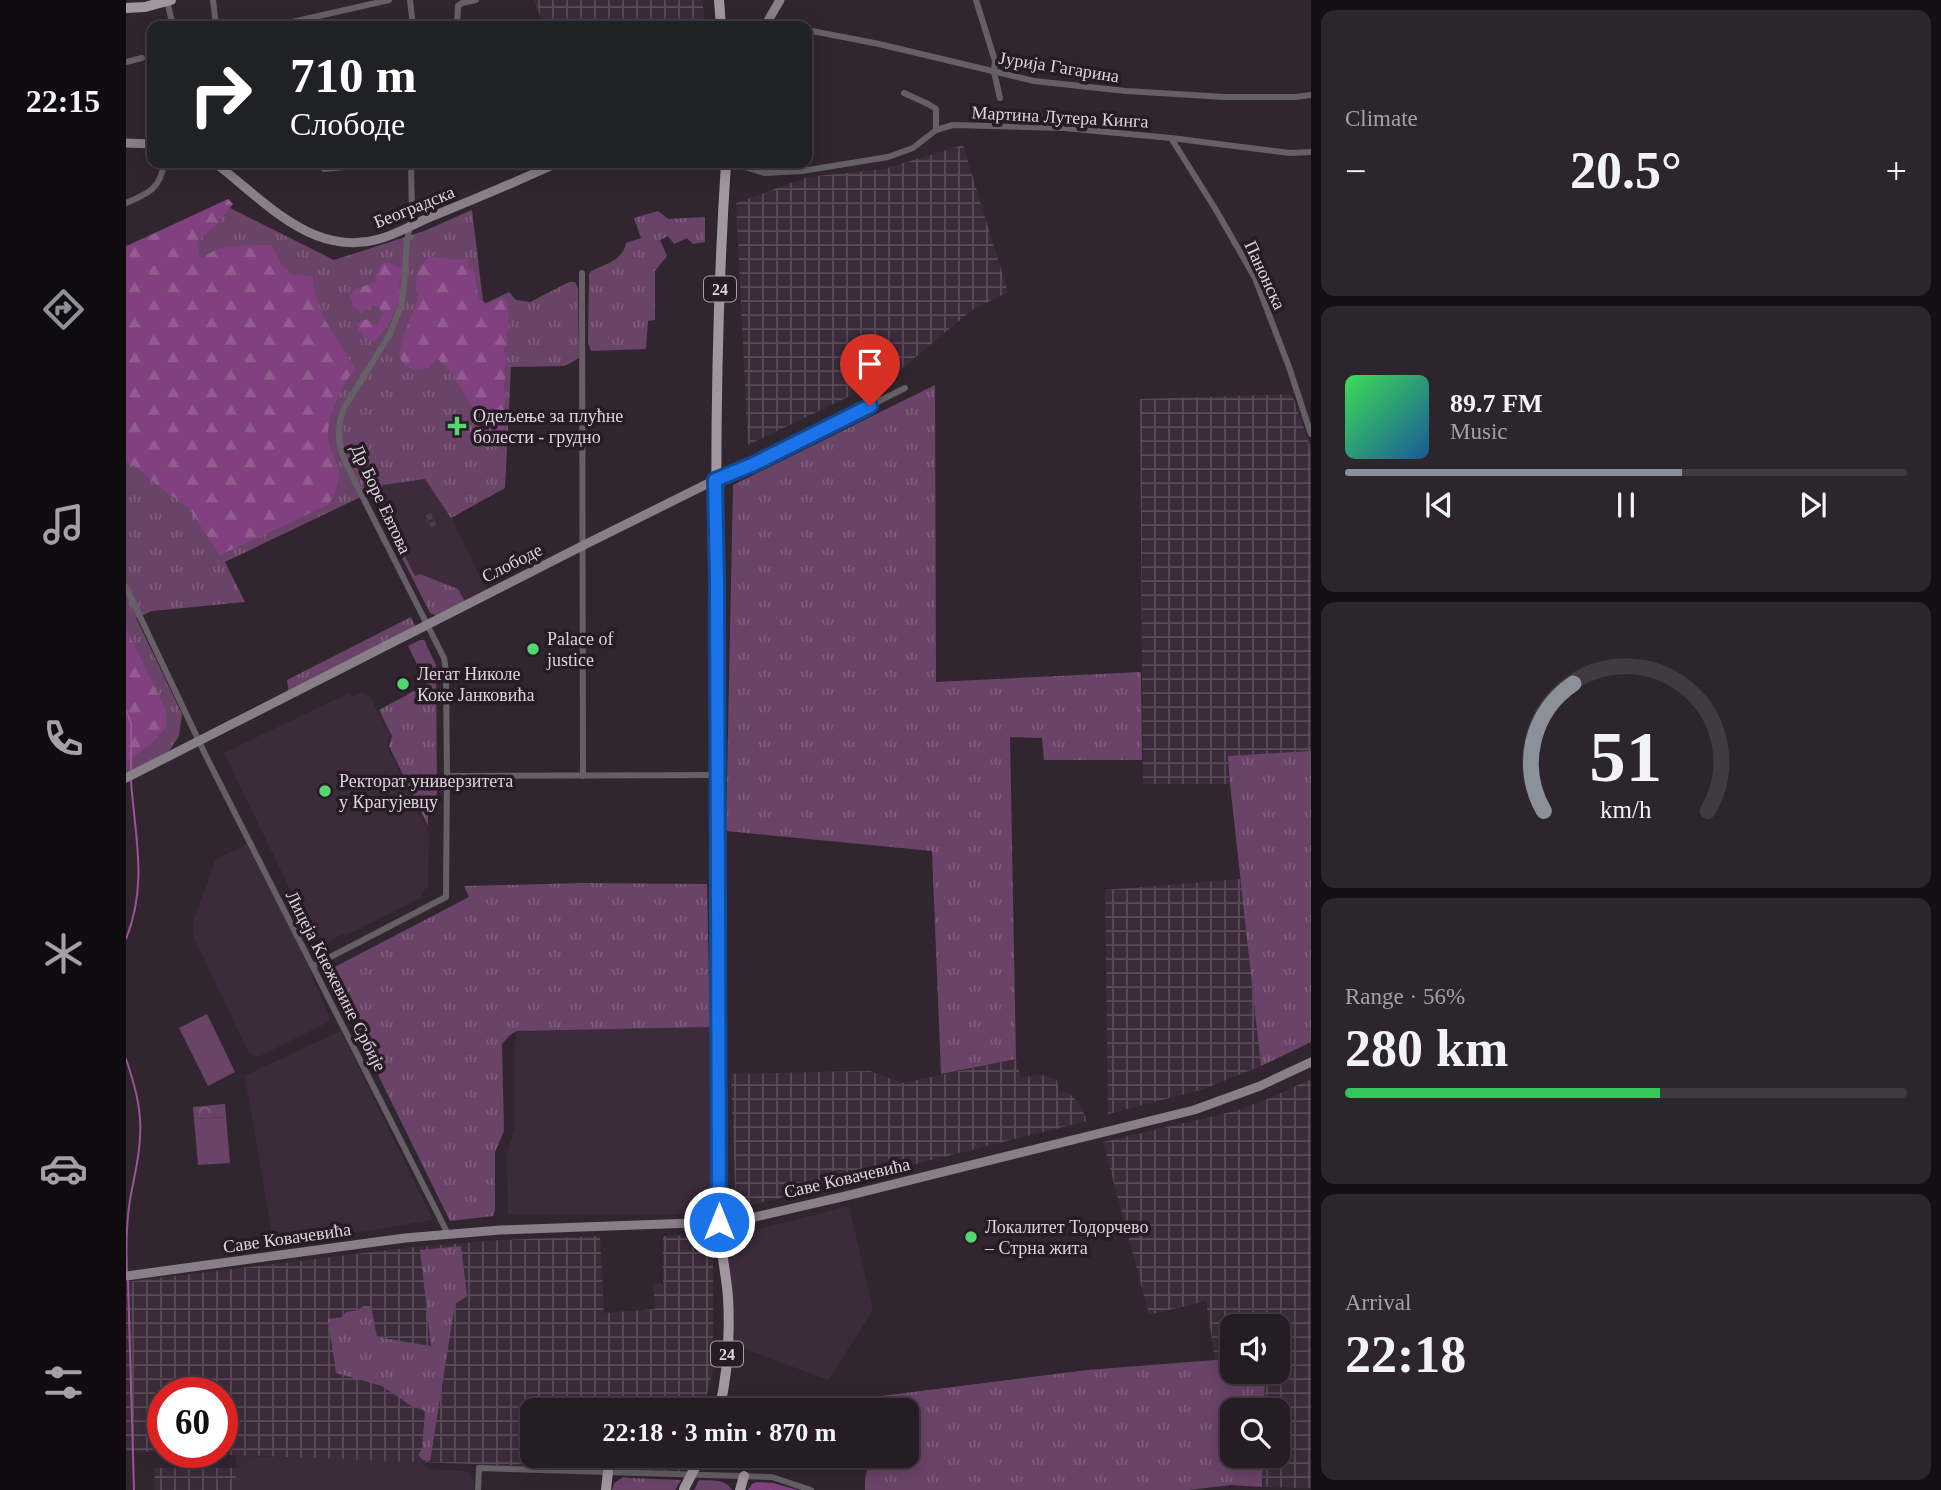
<!DOCTYPE html>
<meta charset="utf-8">
<style>
:root{--surface:#251c24;--page:#2d252c;--text:#f1f3f6;--muted:#a3a1a6;--line:#423a41;--accent:#8c9099}
body{margin:0;font-family:"Times New Roman",serif;background:var(--page);color:var(--text);height:100vh;display:flex;flex-direction:column;font-size:26px;white-space:nowrap}
*{box-sizing:border-box;margin:0}
p{font-size:23px;color:var(--muted)}
.icon{flex:none;width:38px;height:38px;fill:none;stroke:currentColor;stroke-width:2;stroke-linecap:round;stroke-linejoin:round}
.map{position:relative;flex:1;overflow:hidden}
.sheet{display:flex;flex-direction:column;gap:10px;padding:10px;background:#140f14;width:630px}
.sheet>*{flex:none}
.banner{position:absolute;left:21px;top:21px;width:665px;height:147px;border-radius:14px;box-shadow:0 4px 18px #0003,0 0 0 2px var(--line);background:#202124;color:#fff;overflow:hidden}
.fabs{position:absolute;left:1094px;top:1314px;display:grid;gap:14px}
.fabs a{display:grid;place-items:center;width:70px;height:70px;border-radius:14px;background:var(--surface);box-shadow:0 4px 18px #0003,0 0 0 2px var(--line);font-size:35px}
.speed{position:absolute;left:21px;top:1377px;display:flex;gap:14px;font-size:35px;font-weight:700;text-align:center}
.speed>*{display:grid;place-content:center;width:91px;height:91px;border-radius:50%;background:var(--surface);box-shadow:0 4px 18px #0003,0 0 0 2px var(--line);line-height:1}
.speed .limit{border:10px solid #d22;background:#fff;color:#111}
.pin{position:absolute;display:grid;place-items:center;width:60px;height:60px;color:#fff;margin:-72px -30px;border-radius:50% 50% 50% 0;rotate:-45deg;box-shadow:0 0 7px #0007}
.pin .icon{rotate:45deg}
.me{position:absolute;width:77px;margin:-38px;rotate:0deg;stroke-linejoin:round;filter:drop-shadow(0 0 5px #0008)}
.turn{display:flex;align-items:center;gap:24px;height:147px;padding:0 28px;font-size:32px}
.turn .icon{width:91px;height:91px;stroke-width:2.5}
.turn b{display:block;font-size:49px;line-height:60px}
.big{font-size:52px;font-weight:700;line-height:1.1}
.sheet .widget{flex:1;display:flex;flex-direction:column;justify-content:center;gap:10px;min-width:0;padding:0 24px;border-radius:14px;background:var(--page)}
.sheet .dial{align-items:center;gap:0}
.dial svg{height:182px;overflow:visible;fill:none;stroke:var(--line);stroke-width:7;stroke-linecap:round;text-anchor:middle}
.dial text{fill:var(--text);stroke:none}
.song{display:flex;align-items:center;gap:21px}
.cover{width:84px;height:84px;border-radius:10px;background:linear-gradient(135deg,hsl(130 70% 55%),hsl(210 70% 35%))}
.played{height:7px;border-radius:4px;background:linear-gradient(90deg,var(--accent) 60%,var(--line) 60%)}
.keys{display:flex;justify-content:space-around;direction:ltr}
.heat{display:flex;justify-content:space-between;align-items:center;font-size:38px;direction:ltr}
.charge{height:10px;border-radius:5px;background:linear-gradient(90deg,#34c759 56%,var(--line) 0)}
.trip{position:absolute;left:394px;top:1398px;width:399px;height:70px;border-radius:14px;background:var(--surface);box-shadow:0 4px 18px #0003,0 0 0 2px var(--line);font-weight:700;line-height:70px;text-align:center}
main{display:flex;flex:1;min-height:0}
.dock{display:flex;flex-direction:column;width:126px;justify-content:space-around;align-items:center;background:#0f0b0e;color:var(--muted)}
.dock .icon{width:49px;height:49px}
.dock .selected{color:var(--accent)}
.dock b{font-size:32px;color:var(--text)}
.map>svg:first-child{display:block}
.built{fill:#3c2c3b}
.industrial{fill:url(#industrial-grid);fill-rule:evenodd}
.grass{fill:url(#grass-tufts)}
.forest{fill:url(#forest-firs)}
.park{fill:url(#park-crowns)}
.pitch{fill:#6a4468}
.lines{fill:none;stroke-linecap:round;stroke-linejoin:round}
.stream{stroke:#965594;stroke-width:2}
.street-tunnel{stroke:#4b404a;stroke-width:6;stroke-dasharray:6 3;stroke-linecap:butt}
.street{stroke:#666066;stroke-width:6}
.secondary{stroke:#887f88;stroke-width:9}
.primary{stroke:#a296a1;stroke-width:10}
.primary-bridge{stroke:#a296a1;stroke-width:10}
.route-casing{stroke:#114b97;stroke-width:18}
.route{stroke:#1a73e8;stroke-width:12}
.poi-dot{fill:#55d671;stroke:#271c26;stroke-width:2.5}
.labels{text-anchor:middle;stroke-width:7;stroke-linejoin:round;paint-order:stroke}
.shield{fill:#271c26;stroke:#a69ea5;stroke-width:2}
.shield-label{font-size:16px;font-weight:bold;fill:#ddd5dc}
.street-label{font-size:18px;fill:#ddd5dc;stroke:#271c26}
.poi-label{font-size:18px;fill:#ddd5dc;stroke:#271c26;text-anchor:start}
</style>
<main>
<nav class="dock">
<b>22:15</b>
<svg class="icon selected" aria-label="directions" viewBox="0 0 24 24"><path d="M12 3l9 9-9 9-9-9zM9 14v-3h6M13 9l2 2-2 2"/></svg>
<svg class="icon" aria-label="music" viewBox="0 0 24 24"><path d="M9 18V5l10-2v13"/><circle cx="6" cy="18" r="3"/><circle cx="16" cy="16" r="3"/></svg>
<svg class="icon" aria-label="phone" viewBox="0 0 24 24"><path d="M5 4h4l2 5-3 2q2 4 5 5l2-3 5 2v4C11 20 4 13 5 4z"/></svg>
<svg class="icon" aria-label="climate" viewBox="0 0 24 24"><path d="M12 3v18M4 7l16 10M4 17L20 7"/></svg>
<svg class="icon" aria-label="car" viewBox="0 0 24 24"><path d="M5 17H2v-5l4-1 3-4h7l3 4 3 1v5h-3M9 17h6M6 11h13"/><circle cx="7" cy="17" r="2"/><circle cx="17" cy="17" r="2"/></svg>
<svg class="icon" aria-label="filters" viewBox="0 0 24 24"><path d="M4 7h16M4 17h16"/><circle cx="9" cy="7" r="2"/><circle cx="15" cy="17" r="2"/></svg>
</nav>
<div class="map">
<svg width="1185" height="1490" viewBox="0 0 1185 1490">
<defs>
<pattern id="industrial-grid" width="8" height="8" patternUnits="userSpaceOnUse" patternTransform="scale(1.75)"><rect width="8" height="8" fill="#3c2c3b"/><path d="M0 4h8M4 0v8" fill="none" stroke="#584a57"/></pattern>
<pattern id="grass-tufts" width="24" height="20" patternUnits="userSpaceOnUse" patternTransform="scale(1.75)"><rect width="24" height="20" fill="#6a4468"/><path d="M3 7l-1-3M5 7V3M7 7l1-3M15 17l-1-3M17 17v-4M19 17l1-3" fill="none" stroke="#7f5e7d"/></pattern>
<pattern id="forest-firs" width="22" height="20" patternUnits="userSpaceOnUse" patternTransform="scale(1.75)"><rect width="22" height="20" fill="#814180"/><path d="M5 1l3.5 6h-7zM16 11l3.5 6h-7z" fill="#925c91"/></pattern>
<pattern id="park-crowns" width="20" height="18" patternUnits="userSpaceOnUse" patternTransform="scale(1.75)"><rect width="20" height="18" fill="#6a4468"/><path d="M2 6a3 3 0 1 1 6 0M12 15a3 3 0 1 1 6 0" fill="none" stroke="#7f5e7d"/></pattern>
</defs>
<rect width="100%" height="100%" fill="#312630"/>
<!-- built -->
<g class="built">
<path d="M300,479L325,518L361,590L339,602L289,576L258,515L251,495L257,485Z"/>
<path d="M223,693L225,697L235,693L244,697L264,735L261,746L301,828L303,835L302,886L295,894L297,897L219,936L217,934L192,947L98,753Z"/>
<path d="M121,844L175,950L203,1016V1021L200,1023L134,1056L129,1057L123,1053L68,938L67,929V922L90,859Z"/>
<path d="M584,1027L587,1214H382L381,1155L389,1128V1045L391,1031Z"/>
<path d="M215,1031L307,1220L148,1246L123,1098L118,1076Z"/>
<path d="M723,1206L747,1310L702,1380L603,1343L601,1249L606,1238L613,1234Z"/>
<path d="M110,1456L291,1461L304,1469L338,1471L343,1473L347,1480L348,1490H110Z"/>
</g>
<!-- industrial -->
<g class="industrial">
<path d="M408,0H576L580,26H418Z"/>
<path d="M837,145L882,292L846,310L768,375L622,445L610,203L682,177L758,169Z"/>
<path d="M1166,394L1185,449V751L1103,756L1104,784H1017L1014,399Z"/>
<path d="M1115,879L1135,1066L1075,1090L982,1114L979,890Z"/>
<path d="M890,1059L895,1078L913,1074L931,1080L933,1091L943,1093L955,1106L961,1121L610,1209L605,1074L744,1071L777,1083Z"/>
<path d="M1185,1079V1488L1137,1487V1456H1152V1410H1138L1139,1372H1152V1326H1106V1362L1089,1360L1080,1301L1023,1315L977,1142L1109,1111L1144,1098Z"/>
<path d="M578,1235L584,1240L587,1249V1370L577,1410H406V1456H561L554,1472L0,1451V1282L279,1248L375,1240L474,1236L478,1313L529,1309L527,1284L537,1283V1236ZM37,1393H96V1452H37Z"/>
<path d="M28,1468H110V1490H29Z"/>
</g>
<!-- grass -->
<g class="grass">
<path d="M94,203L208,260L298,231L346,210L357,301L360,303L383,292L390,300L404,302L443,282H449L452,288L453,358L439,366L385,367L379,488L325,518L299,479L257,485L251,495L258,515L289,576L294,574L332,589L339,602L311,616L304,613L243,493L99,562L119,602L26,611L10,618L56,714L53,736L43,751L0,778V246Z"/>
<path d="M532,211L542,219L579,217V242L567,244L561,238L548,244L542,236L534,240L541,256L529,271V320L522,321L520,349L465,351L462,343L463,274L465,271C480,264 497,260 500,243L515,238L508,218Z"/>
<path d="M809,385L810,682L1015,672L1016,760H918L916,738L884,737L890,1059L815,1074L806,851L600,831L607,485Z"/>
<path d="M285,617L291,630L163,695L161,680Z"/>
<path d="M294,640H298L310,665L311,804H302V826L263,746L266,736L253,710L301,684L282,646Z"/>
<path d="M1185,751V1042L1135,1066L1104,784L1102,756Z"/>
<path d="M456,883L581,884L584,1027L391,1031L384,1035L376,1044L378,1131L369,1152V1210L367,1216L324,1221L201,971L343,897L338,886Z"/>
<path d="M335,1246L341,1296L329,1304L304,1461L297,1460L292,1455L296,1449L299,1411L284,1405L256,1386L210,1373L202,1319L216,1317L220,1312L233,1310L237,1306H245L251,1337L305,1346L294,1250Z"/>
<path d="M1089,1360L1106,1362V1372H1139L1138,1410H1106V1456H1137L1136,1487L1105,1485L1062,1490H739V1478L745,1456H780V1410H753L755,1396L961,1370Z"/>
<path d="M497,1477L504,1478L555,1480L549,1490H486L488,1483Z"/>
<path d="M573,1480C585,1481 599,1478 606,1490H568Z"/>
</g>
<!-- forest -->
<g class="forest">
<path d="M102,199L107,204L92,223L71,242L74,259L91,249L119,245H145L156,265L165,274L187,277C188,311 212,341 230,369C216,382 202,416 202,435C203,450 212,461 213,473C214,482 208,497 202,505L94,555L62,507L40,492L10,467L0,462V247Z"/>
<path d="M304,256L331,260L341,258L342,268H347C351,279 349,297 358,305L374,298H379C385,308 381,317 383,328L380,334L382,343L378,350L381,361L378,368L379,378L377,386L380,395C377,402 380,417 377,429L364,431L343,401L326,373L311,358L303,368C297,369 290,370 286,369C281,367 275,362 274,357C272,343 289,311 292,296C286,283 292,264 304,256Z"/>
<path d="M262,262L275,268L276,275L273,284L274,298L265,319L249,342L239,338L233,332L231,323L242,319L247,324L251,325L257,314L253,308L248,305L235,313L227,305L224,295L229,289L250,282V274L256,264Z"/>
<path d="M0,629L40,710V727L27,742L0,762Z"/>
<path d="M631,1482L647,1483L672,1490H622L626,1484Z"/>
</g>
<!-- park -->
<path class="park" d="M99,1104L100,1117L68,1119L67,1107Z"/>
<!-- pitch -->
<g class="pitch">
<path d="M81,1014L109,1072L82,1086L53,1028Z"/>
<path d="M100,1117L104,1163L72,1165L68,1119Z"/>
</g>
<g class="lines">
<!-- stream -->
<g class="stream">
<path d="M0,710L5,723V772"/>
<path d="M0,939C22,884 9,837 5,781"/>
<path d="M0,1059C9,1085 16,1111 14,1138C13,1162 6,1184 3,1207C0,1229 0,1250 1,1272"/>
<path d="M2,1281L8,1490"/>
</g>
<!-- street-tunnel -->
<path class="street-tunnel" d="M302,514L308,526"/>
<!-- street -->
<g class="street">
<path d="M87,0L90,26"/>
<path d="M284,0L287,26"/>
<path d="M850,0L869,61L868,72L874,98"/>
<path d="M41,1L47,26"/>
<path d="M166,22L263,0"/>
<path d="M640,23L660,26"/>
<path d="M331,26L332,6L336,3L350,0"/>
<path d="M681,30L753,44L908,81L1000,91L1099,97H1169L1185,95"/>
<path d="M0,62L16,58"/>
<path d="M778,93L802,104L810,109V130"/>
<path d="M1045,138L1090,210L1129,278L1163,367L1185,434"/>
<path d="M285,163L286,215L281,241L278,286L275,306L264,334L218,408C210,429 212,446 221,466L318,658L320,671L321,776L592,775"/>
<path d="M606,163L638,173L676,171L762,157L787,148L810,130L827,125L938,128L1045,138L1164,153L1185,152"/>
<path d="M198,169L263,163"/>
<path d="M0,203C22,194 35,188 38,163"/>
<path d="M456,273L457,776"/>
<path d="M589,480L628,464L779,388"/>
<path d="M0,587L80,756L322,1234"/>
<path d="M187,966L320,897L321,776"/>
<path d="M352,1490L353,1468L646,1477L685,1490"/>
</g>
<!-- secondary -->
<g class="secondary">
<path d="M639,26L654,0"/>
<path d="M0,143L26,144"/>
<path d="M89,163C121,187 152,220 189,235C209,243 232,245 253,239C272,234 289,223 307,216C349,199 390,182 431,163"/>
<path d="M0,778L456,546L589,480"/>
<path d="M0,1276L279,1238L374,1230L593,1222L620,1219L724,1195L1068,1110L1134,1086L1185,1062"/>
</g>
<!-- primary -->
<g class="primary">
<path d="M593,0L595,26"/>
<path d="M0,8L19,7L45,0"/>
<path d="M593,1410C602,1374 604,1334 602,1297C600,1272 594,1247 593,1222L591,579C589,441 591,301 600,163"/>
<path d="M480,1490L482,1471"/>
<path d="M614,1490L618,1476"/>
</g>
<!-- primary-bridge -->
<path class="primary-bridge" d="M558,1489L575,1456"/>
</g>
<g class="lines">
<!-- route casing -->
<g class="route-casing">
<path id="route" d="M593,1222L591,579L589,480L628,464L744,406"/>
</g>
<!-- route -->
<use href="#route" class="route"/>
</g>
<!-- markers -->
<g class="poi-dot">
<path d="M327.5 415.5h7v7h7v7h-7v7h-7v-7h-7v-7h7z"/>
<circle cx="407" cy="649" r="7"/>
<circle cx="277" cy="684" r="7"/>
<circle cx="199" cy="791" r="7"/>
<circle cx="845" cy="1237" r="7"/>
</g>
<g class="labels">
<!-- shield labels -->
<g class="shield">
<rect x="578" y="276.5" width="32" height="25" rx="5"/>
<rect x="585" y="1341.5" width="32" height="25" rx="5"/>
</g>
<g class="shield-label">
<text x="594" y="295">24</text>
<text x="601" y="1360">24</text>
</g>
<!-- street labels -->
<g class="street-label">
<text transform="translate(933 67) rotate(9)" y="6">Јурија Гагарина</text>
<text transform="translate(934 117) rotate(3)" y="6">Мартина Лутера Кинга</text>
<text transform="translate(288 207) rotate(-22)" y="6">Београдска</text>
<text transform="translate(1139 275) rotate(65)" y="6">Панонска</text>
<text transform="translate(255 499) rotate(65)" y="6">Др Боре Евтова</text>
<text transform="translate(386 563) rotate(-27)" y="6">Слободе</text>
<text transform="translate(210 981) rotate(63)" y="6">Лицеја Кнежевине Србије</text>
<text transform="translate(721 1178) rotate(-13)" y="6">Саве Ковачевића</text>
<text transform="translate(161 1238) rotate(-8)" y="6">Саве Ковачевића</text>
</g>
<!-- poi labels -->
<g class="poi-label">
<text x="347" y="422">Одељење за плућне<tspan x="347" dy="21">болести - грудно</tspan></text>
<text x="421" y="645">Palace of<tspan x="421" dy="21">justice</tspan></text>
<text x="291" y="680">Легат Николе<tspan x="291" dy="21">Коке Јанковића</tspan></text>
<text x="213" y="787">Ректорат универзитета<tspan x="213" dy="21">у Крагујевцу</tspan></text>
<text x="859" y="1233">Локалитет Тодорчево<tspan x="859" dy="21">– Стрна жита</tspan></text>
</g>
</g>
</svg>
<div class="fabs">
<a><svg class="icon" aria-label="sound" viewBox="0 0 24 24"><path d="M4 9h4l5-4v14l-5-4H4zM17 9q2 3 0 6"/></svg></a>
<a><svg class="icon" aria-label="search" viewBox="0 0 24 24"><circle cx="10" cy="10" r="6"/><path d="M15 15l6 6"/></svg></a>
</div>
<div class="speed"><div class="limit">60</div></div>
<div class="pin" style="left:744px;top:406px;background:#d93025"><svg class="icon" aria-label="arrive" viewBox="0 0 24 24"><path d="M6 21V4h12l-3 4 3 4H6"/></svg></div>
<svg class="me" style="left:593px;top:1222px" viewBox="-20 -20 40 40"><circle r="17" fill="#1a73e8" stroke="#fff" stroke-width="3"/><path d="M0-11L8 9 0 5-8 9z" fill="#fff"/></svg>
<div class="trip">22:18 · 3 min · 870 m</div>
<div class="banner">
<div class="turn"><svg class="icon" aria-label="right" viewBox="0 0 24 24"><path d="M7 20v-9h11M14 6l5 5-5 5"/></svg><div><b>710 m</b>Слободе</div></div>
</div>
</div>
<section class="sheet">
<div class="widget"><p>Climate</p>
<div class="heat"><a>−</a><b class="big">20.5°</b><a>+</a></div>
</div>
<div class="widget">
<div class="song"><i class="cover"></i><div><b>89.7 FM</b><p>Music</p></div></div>
<div class="played"></div>
<div class="keys"><svg class="icon" aria-label="previous" viewBox="0 0 24 24"><path d="M18 5L8 12l10 7zM5 5v14"/></svg><svg class="icon" aria-label="pause" viewBox="0 0 24 24"><path d="M8 5v14M16 5v14"/></svg><svg class="icon" aria-label="next" viewBox="0 0 24 24"><path d="M6 5l10 7-10 7zM19 5v14"/></svg></div>
</div>
<div class="widget dial"><svg viewBox="0 0 100 80">
<path d="M14 69A42 42 0 1 1 86 69"/>
<path d="M14 69A42 42 0 0 1 27 13" stroke="#8c9099"/>
<text x="50" y="56" font-size="32" font-weight="700">51</text>
<text x="50" y="72" font-size="11">km/h</text>
</svg></div>
<div class="widget"><p>Range · 56%</p><b class="big">280 km</b><div class="charge"></div></div>
<div class="widget"><p>Arrival</p><b class="big">22:18</b></div>
</section>
</main>
